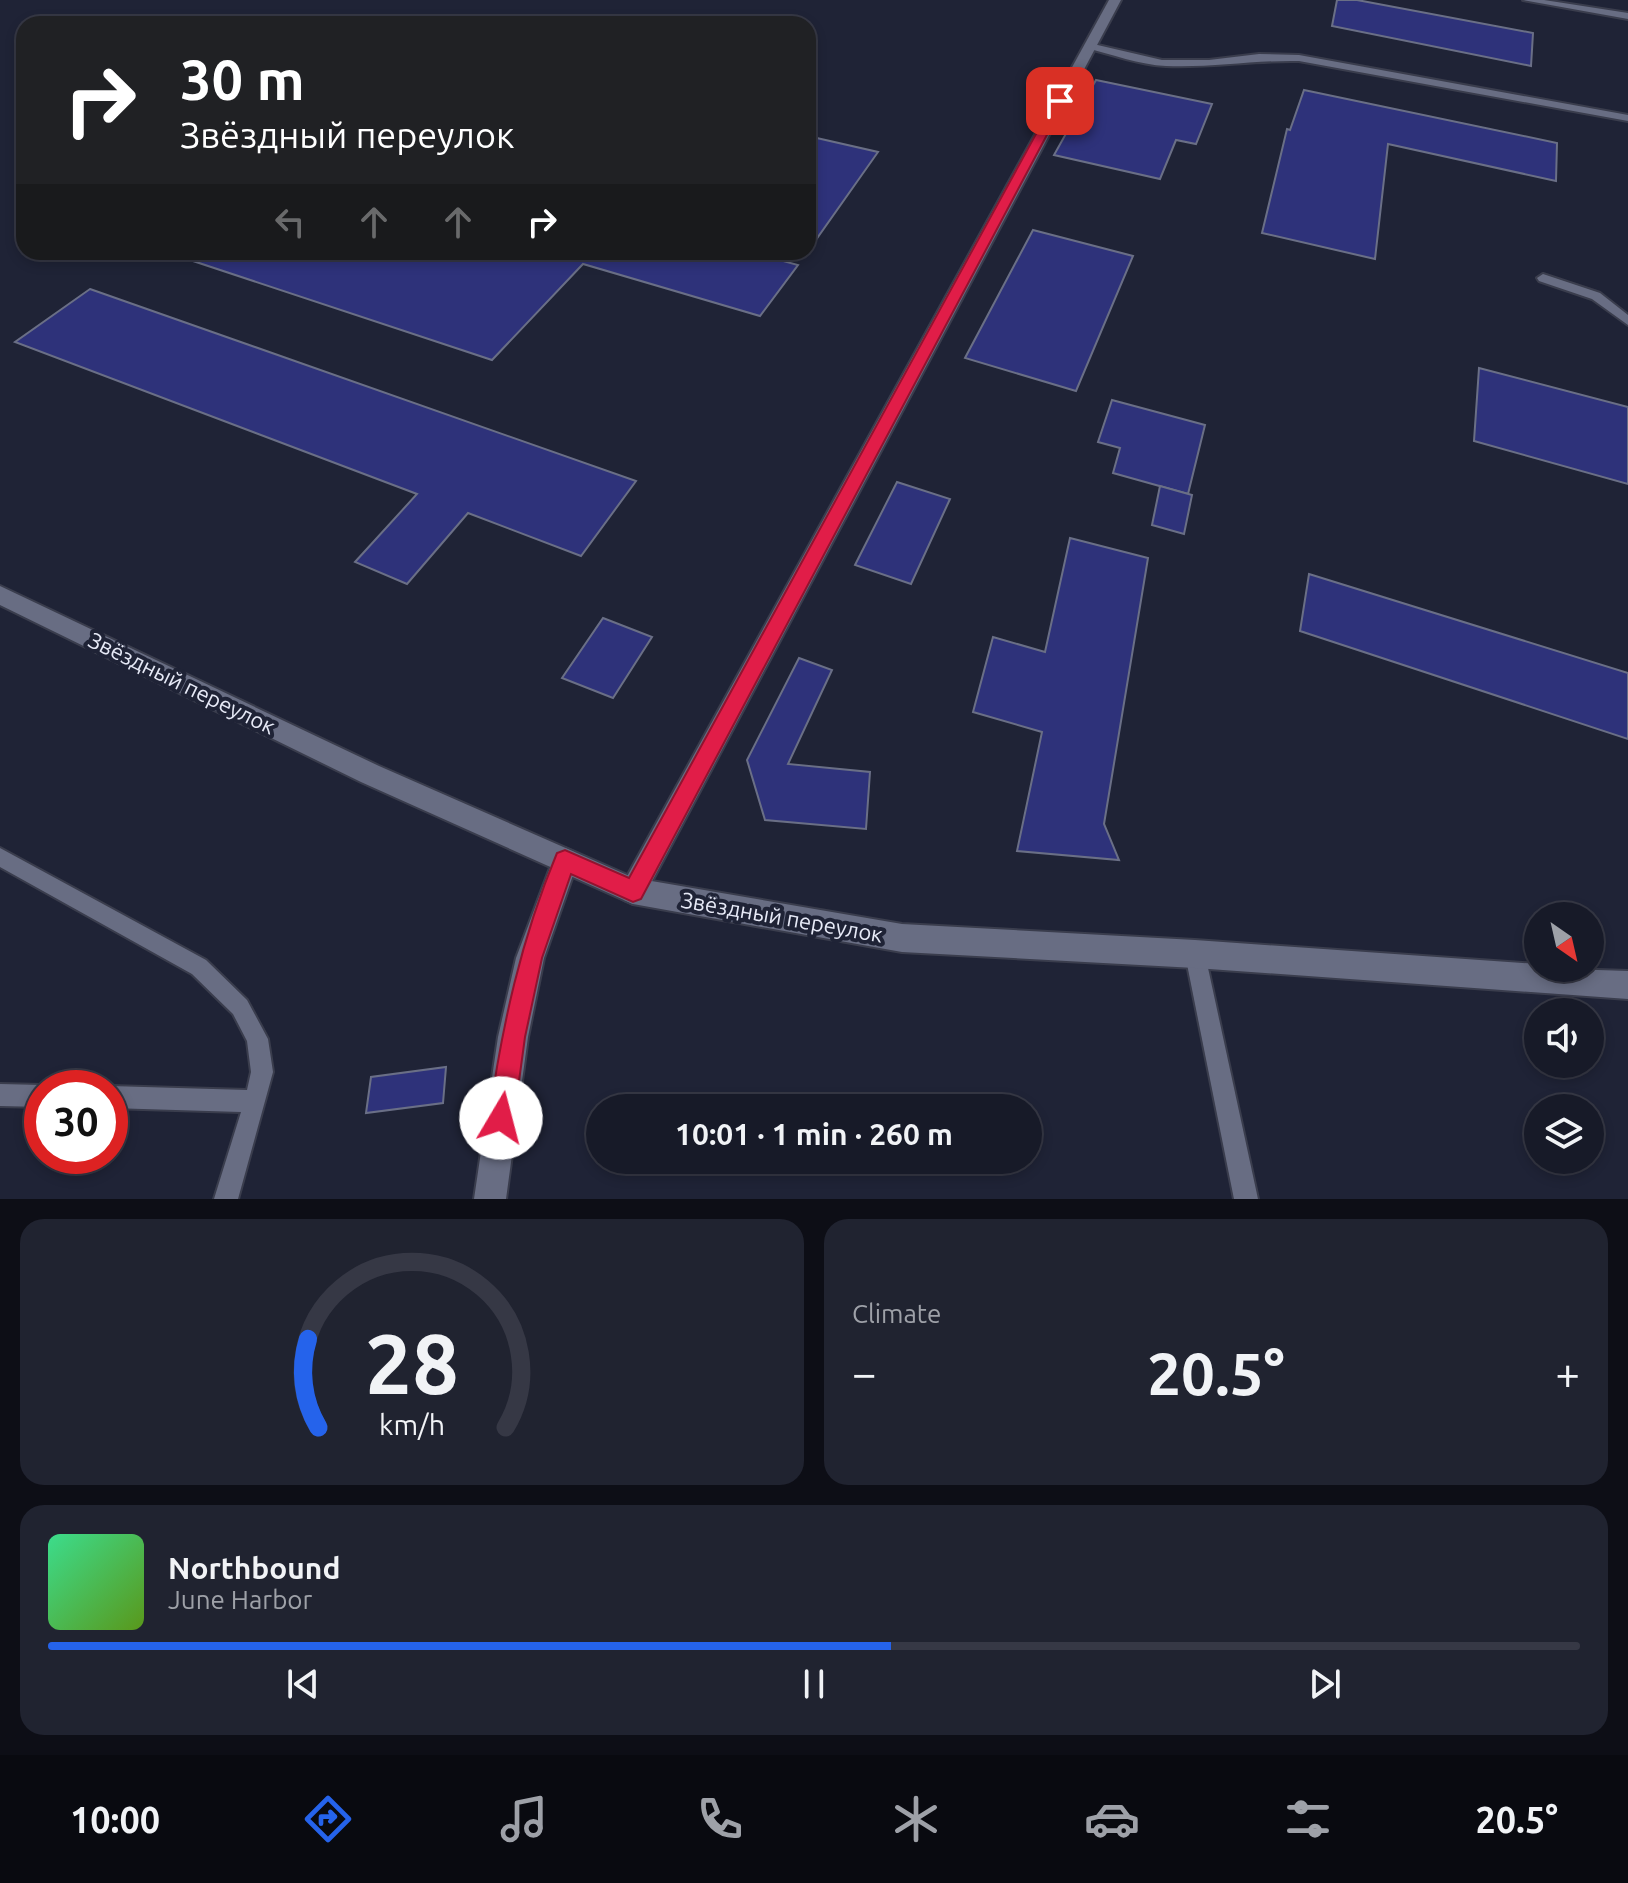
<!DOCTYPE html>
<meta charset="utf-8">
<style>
:root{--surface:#171a28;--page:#202330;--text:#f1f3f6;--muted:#9ea1a8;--line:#363845;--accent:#2563eb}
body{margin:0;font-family:Ubuntu,sans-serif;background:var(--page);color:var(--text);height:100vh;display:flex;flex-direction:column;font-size:30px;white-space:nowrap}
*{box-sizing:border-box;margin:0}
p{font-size:26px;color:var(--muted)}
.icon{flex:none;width:44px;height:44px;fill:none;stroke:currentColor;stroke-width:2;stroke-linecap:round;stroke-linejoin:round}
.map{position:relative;height:1199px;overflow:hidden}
.drawer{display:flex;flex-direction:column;gap:20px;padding:20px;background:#0d0e16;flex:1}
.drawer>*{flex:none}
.guide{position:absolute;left:16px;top:16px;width:800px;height:244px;border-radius:24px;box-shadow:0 4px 12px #0003,0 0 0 2px var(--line);background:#202124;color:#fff;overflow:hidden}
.needle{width:52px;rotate:146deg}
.controls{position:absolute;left:1524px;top:902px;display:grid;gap:16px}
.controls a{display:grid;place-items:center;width:80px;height:80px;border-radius:50%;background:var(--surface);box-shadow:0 4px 12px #0003,0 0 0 2px var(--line);font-size:40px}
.speed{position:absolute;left:24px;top:1070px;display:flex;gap:16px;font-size:40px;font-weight:700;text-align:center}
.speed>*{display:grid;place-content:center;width:104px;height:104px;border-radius:50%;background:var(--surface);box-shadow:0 4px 12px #0003,0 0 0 2px var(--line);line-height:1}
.speed .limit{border:12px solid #d22;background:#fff;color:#111}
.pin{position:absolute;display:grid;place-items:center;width:68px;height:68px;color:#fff;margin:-34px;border-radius:16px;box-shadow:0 4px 12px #0006}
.me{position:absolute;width:88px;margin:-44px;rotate:8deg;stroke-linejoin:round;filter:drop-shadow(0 0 6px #0008)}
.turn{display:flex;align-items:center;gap:28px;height:168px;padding:0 32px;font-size:36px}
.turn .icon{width:104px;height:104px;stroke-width:2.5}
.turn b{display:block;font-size:56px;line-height:68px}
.lanes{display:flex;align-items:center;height:76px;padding:0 32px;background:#0003;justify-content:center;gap:40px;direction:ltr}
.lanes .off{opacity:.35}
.big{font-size:60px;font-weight:700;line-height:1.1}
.drawer .tile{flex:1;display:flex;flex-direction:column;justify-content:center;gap:12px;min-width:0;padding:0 28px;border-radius:24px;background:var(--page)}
.drawer .dial{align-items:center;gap:0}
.dial svg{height:208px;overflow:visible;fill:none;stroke:var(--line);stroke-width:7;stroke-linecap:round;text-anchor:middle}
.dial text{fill:var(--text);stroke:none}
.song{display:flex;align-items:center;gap:24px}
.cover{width:96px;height:96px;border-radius:12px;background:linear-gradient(135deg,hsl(150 70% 55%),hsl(90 70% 35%))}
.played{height:8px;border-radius:4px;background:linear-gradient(90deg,var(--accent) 55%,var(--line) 55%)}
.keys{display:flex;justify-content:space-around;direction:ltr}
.heat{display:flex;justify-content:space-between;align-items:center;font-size:44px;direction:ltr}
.drawer .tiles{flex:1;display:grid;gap:20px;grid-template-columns:1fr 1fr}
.tile:last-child{grid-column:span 2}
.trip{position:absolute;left:586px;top:1094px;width:456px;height:80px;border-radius:40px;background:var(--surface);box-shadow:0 4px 12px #0003,0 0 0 2px var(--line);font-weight:700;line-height:80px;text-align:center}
.tabs{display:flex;height:128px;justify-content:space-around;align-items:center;background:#090a10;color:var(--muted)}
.tabs .icon{width:56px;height:56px}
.tabs .active{color:var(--accent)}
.tabs b{font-size:36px;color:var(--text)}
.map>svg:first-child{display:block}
.building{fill:#2e327a;stroke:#6a6f86;stroke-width:2}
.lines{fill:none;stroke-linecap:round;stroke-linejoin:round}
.service-casing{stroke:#3a3d4d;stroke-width:4}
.minor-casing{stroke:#3a3d4d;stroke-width:4}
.tertiary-casing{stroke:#3a3d4d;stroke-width:4}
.service{fill:#686d83;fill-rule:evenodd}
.minor{fill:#686d83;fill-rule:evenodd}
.tertiary{fill:#686d83;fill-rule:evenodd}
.route{fill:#e11d48;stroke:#92132f;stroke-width:2}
.labels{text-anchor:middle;stroke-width:8;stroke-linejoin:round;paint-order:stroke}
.street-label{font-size:22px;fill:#e7eaf7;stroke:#1f2336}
</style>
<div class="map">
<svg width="1628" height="1199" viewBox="0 0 1628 1199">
<rect width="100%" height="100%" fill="#1f2336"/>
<!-- building -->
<g class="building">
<path d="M1337,0H1357L1533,33L1531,66L1332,26Z"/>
<path d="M1096,80L1212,104L1196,144L1176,140L1160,179L1054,155Z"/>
<path d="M1304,90L1557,143L1556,181L1388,144L1375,259L1262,233L1287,129L1290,130Z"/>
<path d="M808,136L878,152L808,251Z"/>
<path d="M1033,230L1133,256L1076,391L965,358Z"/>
<path d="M185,252H750L798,265L760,316L583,264L492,360L184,258Z"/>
<path d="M90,289L636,481L581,556L468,513L407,584L355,562L417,494L15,342Z"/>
<path d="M1479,368L1628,407V484L1474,441Z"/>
<path d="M1112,400L1205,425L1188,494L1113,473L1120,448L1098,442Z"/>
<path d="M897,482L950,499L911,584L855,565Z"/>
<path d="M1160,486L1192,495L1184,534L1152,525Z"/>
<path d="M1070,538L1148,558L1104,824L1119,860L1017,851L1042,732L973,712L993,637L1045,652Z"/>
<path d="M1309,574L1628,673V739L1300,631Z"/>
<path d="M603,618L652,637L613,698L562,678Z"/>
<path d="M799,658L832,670L788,764L870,772L866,829L765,820L747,760Z"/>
<path d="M446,1067L443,1103L366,1113L371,1077Z"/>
</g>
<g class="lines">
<!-- service casing -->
<g class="service-casing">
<g id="service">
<path d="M1523,0H1544L1628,13V19Z"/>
<path d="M1089,43L1162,60H1209L1259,54L1299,55L1628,115V121L1299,61C1254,60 1211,68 1166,66C1140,65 1111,54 1086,48V44Z"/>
<path d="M1543,274L1600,293L1628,315V325L1592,299L1539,281L1537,278Z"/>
<path d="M0,848L206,960L247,1000L268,1039L273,1072L238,1199H214L241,1112L110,1108V1088H105L110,1086L247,1090L251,1072L247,1041L233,1014L192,974L0,867Z"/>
<path d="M1195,944L1202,947L1205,954L1258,1199H1234L1185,954L1188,947Z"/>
<path d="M0,1084L42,1085L49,1088H42V1107L0,1106Z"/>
</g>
</g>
<!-- minor casing -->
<g class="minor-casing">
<g id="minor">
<path d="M1109,0H1121L642,900L633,904L624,900L620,891L624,882Z"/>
<path d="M565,848L574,852L578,861L544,958L528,1037L506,1199H474L498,1037L516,958L556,852Z"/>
</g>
</g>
<!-- tertiary casing -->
<g class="tertiary-casing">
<path id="tertiary" d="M0,586L379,766L634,878L902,924L1195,940L1538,964V968L1628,971V999L1195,968L902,952L633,904L361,782L0,605Z"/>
</g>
<!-- service -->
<use href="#service" class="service"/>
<!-- minor -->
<use href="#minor" class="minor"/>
<!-- tertiary -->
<use href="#tertiary" class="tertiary"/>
</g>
<!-- route -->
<path class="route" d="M1060,98L1065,101L641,899L633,902L571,874L542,958L525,1037L514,1118L510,1127L501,1131L492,1127L489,1118C502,1026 521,939 557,853L565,850L629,878L1054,101Z"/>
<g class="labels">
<!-- street labels -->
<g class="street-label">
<text transform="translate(182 683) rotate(26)" y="8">Звёздный переулок</text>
<text transform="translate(782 917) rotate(10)" y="8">Звёздный переулок</text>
</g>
</g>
</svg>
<div class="controls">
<a><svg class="needle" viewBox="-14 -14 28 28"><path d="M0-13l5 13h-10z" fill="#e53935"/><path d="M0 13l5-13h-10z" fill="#9ea1a8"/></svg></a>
<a><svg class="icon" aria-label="sound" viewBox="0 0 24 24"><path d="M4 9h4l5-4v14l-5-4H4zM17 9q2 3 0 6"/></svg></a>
<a><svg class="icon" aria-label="layers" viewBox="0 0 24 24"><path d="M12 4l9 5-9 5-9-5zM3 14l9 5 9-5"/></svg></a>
</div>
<div class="speed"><div class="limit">30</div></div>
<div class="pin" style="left:1060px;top:101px;background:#d93025"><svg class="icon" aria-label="arrive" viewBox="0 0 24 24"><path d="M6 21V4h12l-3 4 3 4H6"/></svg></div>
<svg class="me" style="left:501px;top:1118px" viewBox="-20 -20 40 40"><circle r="19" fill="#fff"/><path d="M0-13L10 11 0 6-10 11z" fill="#e11d48"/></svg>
<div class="trip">10:01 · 1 min · 260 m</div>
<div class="guide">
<div class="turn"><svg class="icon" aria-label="right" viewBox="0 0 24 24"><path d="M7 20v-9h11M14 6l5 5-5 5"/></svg><div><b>30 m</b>Звёздный переулок</div></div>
<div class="lanes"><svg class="icon off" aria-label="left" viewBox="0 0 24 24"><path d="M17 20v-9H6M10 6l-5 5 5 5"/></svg><svg class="icon off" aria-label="ahead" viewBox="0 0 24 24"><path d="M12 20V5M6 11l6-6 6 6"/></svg><svg class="icon off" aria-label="ahead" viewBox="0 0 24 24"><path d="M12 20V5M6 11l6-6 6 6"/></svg><svg class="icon" aria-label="right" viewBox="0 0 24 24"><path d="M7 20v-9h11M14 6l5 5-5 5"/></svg></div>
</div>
</div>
<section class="drawer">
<div class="tiles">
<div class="tile dial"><svg viewBox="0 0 100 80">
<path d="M14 69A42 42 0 1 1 86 69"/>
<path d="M14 69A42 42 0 0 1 10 35" stroke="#2563eb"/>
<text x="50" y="56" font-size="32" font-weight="700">28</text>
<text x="50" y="72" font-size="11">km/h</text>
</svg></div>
<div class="tile"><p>Climate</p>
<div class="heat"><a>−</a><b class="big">20.5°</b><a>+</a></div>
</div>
<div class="tile">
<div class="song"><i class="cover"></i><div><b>Northbound</b><p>June Harbor</p></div></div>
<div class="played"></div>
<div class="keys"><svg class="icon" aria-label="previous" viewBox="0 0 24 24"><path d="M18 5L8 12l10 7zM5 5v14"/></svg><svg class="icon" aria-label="pause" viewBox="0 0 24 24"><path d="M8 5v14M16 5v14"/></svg><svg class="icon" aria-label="next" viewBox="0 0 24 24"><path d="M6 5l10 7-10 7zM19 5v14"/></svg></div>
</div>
</div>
</section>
<nav class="tabs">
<b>10:00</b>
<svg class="icon active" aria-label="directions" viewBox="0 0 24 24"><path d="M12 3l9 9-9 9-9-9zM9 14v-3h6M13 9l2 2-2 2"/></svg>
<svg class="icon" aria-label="music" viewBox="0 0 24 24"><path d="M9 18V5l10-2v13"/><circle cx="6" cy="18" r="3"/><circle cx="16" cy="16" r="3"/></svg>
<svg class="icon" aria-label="phone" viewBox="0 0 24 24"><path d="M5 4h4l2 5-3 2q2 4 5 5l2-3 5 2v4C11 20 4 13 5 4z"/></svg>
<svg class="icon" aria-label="climate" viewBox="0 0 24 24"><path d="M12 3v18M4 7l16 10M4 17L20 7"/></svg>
<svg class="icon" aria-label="car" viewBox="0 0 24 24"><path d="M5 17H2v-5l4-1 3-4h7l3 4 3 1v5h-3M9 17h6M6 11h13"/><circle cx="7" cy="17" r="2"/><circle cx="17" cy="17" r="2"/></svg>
<svg class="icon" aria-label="filters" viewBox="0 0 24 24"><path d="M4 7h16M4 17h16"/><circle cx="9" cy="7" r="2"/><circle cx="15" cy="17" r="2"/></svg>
<b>20.5°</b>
</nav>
